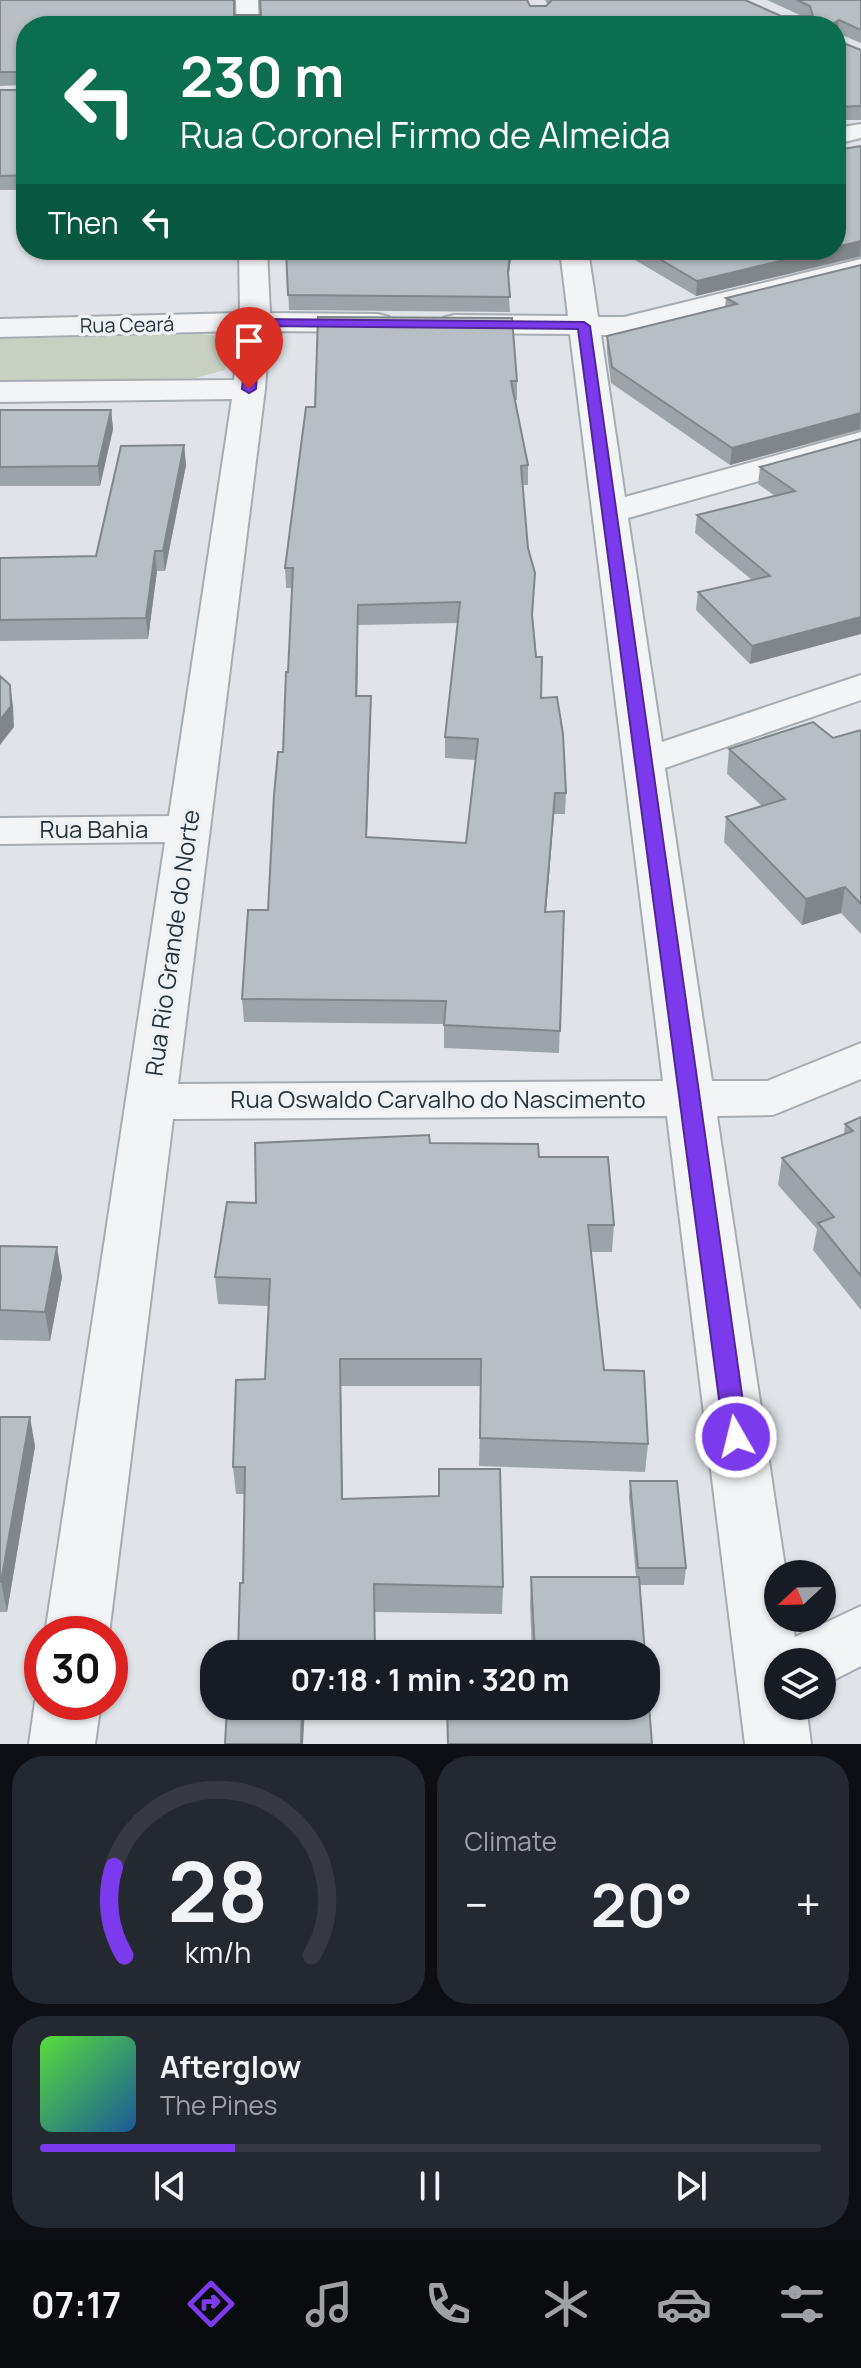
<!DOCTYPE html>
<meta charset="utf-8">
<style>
:root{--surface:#171b24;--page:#242831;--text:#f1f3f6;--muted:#9ea1a6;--line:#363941;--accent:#7c3aed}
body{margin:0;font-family:Manrope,sans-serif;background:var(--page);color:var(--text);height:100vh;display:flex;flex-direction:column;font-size:30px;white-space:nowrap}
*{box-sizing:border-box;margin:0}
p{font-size:26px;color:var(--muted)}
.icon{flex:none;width:44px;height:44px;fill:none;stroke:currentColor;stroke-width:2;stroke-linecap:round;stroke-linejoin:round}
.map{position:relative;height:1744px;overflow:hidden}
.sheet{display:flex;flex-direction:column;gap:12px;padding:12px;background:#0d0f14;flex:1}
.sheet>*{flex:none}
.hud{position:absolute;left:16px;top:16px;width:830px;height:244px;border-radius:32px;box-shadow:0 2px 6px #0004;background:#0b6e4f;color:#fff;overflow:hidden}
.needle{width:52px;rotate:248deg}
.tools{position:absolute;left:764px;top:1560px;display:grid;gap:16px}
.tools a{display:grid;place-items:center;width:72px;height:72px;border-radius:50%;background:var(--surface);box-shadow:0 2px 6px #0004;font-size:40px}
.speed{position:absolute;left:24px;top:1616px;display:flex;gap:16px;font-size:40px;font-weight:700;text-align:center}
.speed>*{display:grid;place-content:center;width:104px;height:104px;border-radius:50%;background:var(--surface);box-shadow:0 2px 6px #0004;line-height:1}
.speed .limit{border:12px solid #d22;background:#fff;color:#111}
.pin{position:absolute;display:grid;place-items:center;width:68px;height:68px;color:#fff;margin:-82px -34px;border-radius:50% 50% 50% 0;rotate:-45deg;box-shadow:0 0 8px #0007}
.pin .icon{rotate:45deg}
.me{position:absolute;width:88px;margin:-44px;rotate:352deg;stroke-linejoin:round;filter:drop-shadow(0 0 6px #0008)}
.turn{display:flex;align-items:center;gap:28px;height:168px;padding:0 32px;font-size:36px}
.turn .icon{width:104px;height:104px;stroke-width:2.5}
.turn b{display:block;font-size:56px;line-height:68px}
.then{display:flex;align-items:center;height:76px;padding:0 32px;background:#0003;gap:16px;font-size:30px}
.big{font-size:60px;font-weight:700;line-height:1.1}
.sheet .widget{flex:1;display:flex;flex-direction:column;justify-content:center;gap:12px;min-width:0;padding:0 28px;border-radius:32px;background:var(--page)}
.sheet .dial{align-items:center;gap:0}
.dial svg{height:208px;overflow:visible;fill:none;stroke:var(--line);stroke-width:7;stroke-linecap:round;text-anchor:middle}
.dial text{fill:var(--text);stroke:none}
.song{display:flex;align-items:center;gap:24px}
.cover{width:96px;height:96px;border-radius:12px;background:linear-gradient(135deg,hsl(110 70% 55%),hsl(210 70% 35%))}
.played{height:8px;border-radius:4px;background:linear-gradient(90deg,var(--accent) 25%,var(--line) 25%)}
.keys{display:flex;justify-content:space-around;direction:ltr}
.heat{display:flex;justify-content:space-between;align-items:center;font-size:44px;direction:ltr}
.sheet .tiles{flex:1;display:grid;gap:12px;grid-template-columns:1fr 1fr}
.widget:last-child{grid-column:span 2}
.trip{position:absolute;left:200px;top:1640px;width:460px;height:80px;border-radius:32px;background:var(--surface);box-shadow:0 2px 6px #0004;font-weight:700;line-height:80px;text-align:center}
.dock{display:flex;height:128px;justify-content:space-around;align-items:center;background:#090b0e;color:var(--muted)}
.dock .icon{width:56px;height:56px}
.dock .current{color:var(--accent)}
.dock b{font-size:36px;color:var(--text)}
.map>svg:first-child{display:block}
.green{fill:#c8d1c1}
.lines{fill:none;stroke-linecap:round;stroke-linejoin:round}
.street-casing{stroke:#a5acb2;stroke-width:4}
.street{fill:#f2f4f6;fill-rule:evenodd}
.wall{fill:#9da4a9;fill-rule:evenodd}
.shaded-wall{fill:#808689}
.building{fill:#b7bfc4;stroke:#808689;stroke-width:2;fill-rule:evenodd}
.route{fill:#7c3aed;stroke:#51269a;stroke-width:2}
.labels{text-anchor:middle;stroke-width:7;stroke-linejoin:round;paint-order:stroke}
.far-street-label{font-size:20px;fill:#29353e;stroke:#eff3f5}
.street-label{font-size:24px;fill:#29353e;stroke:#eff3f5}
</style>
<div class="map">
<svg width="861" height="1744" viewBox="0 0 861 1744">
<rect width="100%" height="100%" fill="#e0e4e8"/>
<!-- green -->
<path class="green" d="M197,334L226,336L225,370L195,378L0,383V339Z"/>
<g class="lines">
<!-- street casing -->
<g class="street-casing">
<g id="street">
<path d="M236,0H258L259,26H237Z"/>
<path d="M861,124V138L836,144V128Z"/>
<path d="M239,250H267L270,313L378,314L389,317L393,323L389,329L378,332L269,331L265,389L178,1084L663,1081L570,334L454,333L443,330L439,324L443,318L454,315L568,316L560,250H588L598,317H624L861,259V277L624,335H601L625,497L861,432V452L628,518L662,742L861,675V700L665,768L712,1081H767L861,1043V1079L773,1115L717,1116L786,1574H778V1618H792L795,1637L861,1606V1666L822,1686V1662H778V1706H806L811,1744H745L667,1116L173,1119L109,1634H45L165,842L0,844V818L169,816L232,399L0,402V382L234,380L239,331L0,337V319L240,313Z"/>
<path d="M42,1687V1702H101L95,1744H29L35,1702Z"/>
</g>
</g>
<!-- street -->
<use href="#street" class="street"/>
</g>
<!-- wall -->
<g class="wall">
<path d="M0,0L234,15L546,6L548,5L545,0H745L781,16H802L767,0H861V43L837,33L836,34V26H26V85L0,86Z"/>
<path d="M836,40L861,50V120H836Z"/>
<path d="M0,90H26V190H0V193Z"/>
<path d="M861,146V257L696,296L618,250H836Z"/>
<path d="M286,250H512L508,280L510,312L289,310Z"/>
<path d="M861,265V430L730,465L611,383L607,352V336L725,307L726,298Z"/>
<path d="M318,317L517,381V400H515L528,465V485H522L533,618L541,698L566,793L565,814H554L546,912L564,911L559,1053L444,1048V1024L244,1022L242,999L268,910L283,752L288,672L292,588H286L285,568L315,407ZM458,623L445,737V758L476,760L466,843L367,838L371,696H357L358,625Z"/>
<path d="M0,410H111L113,429L100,486H0Z"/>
<path d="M861,439L750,664L696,610L698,592L752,580L695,533L697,515L775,496L758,484L760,467Z"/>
<path d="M184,445L186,465L165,571H157L148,639L0,641V558L96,556Z"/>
<path d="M861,730V934L841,913L802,925L724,842L726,817L762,806L727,774L729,749L833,738Z"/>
<path d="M861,1117V1310L813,1250L817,1229L778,1185L782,1158L844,1134L845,1124Z"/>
<path d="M430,1143L539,1157L614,1225L612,1252H591L604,1370L648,1444L645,1472L479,1466L481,1386H341L343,1499L503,1587L502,1614L375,1612L243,1583L245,1494H236L233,1467L265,1379L269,1306L218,1304L215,1277L256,1203Z"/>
<path d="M0,1246L62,1277L50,1341L0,1340Z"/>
<path d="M0,1417L35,1446L7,1612H0Z"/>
<path d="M630,1481L686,1568L684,1585H640L645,1654H532L530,1605L531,1577H636L629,1498Z"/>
</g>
<!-- shaded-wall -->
<g class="shaded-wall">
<path d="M839,20L837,33L836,34V26H834V23Z"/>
<path d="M861,241L860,256L696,296L697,281L825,250H836V247Z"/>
<path d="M510,250H512L507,288L508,272Z"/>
<path d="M111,410L113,429L100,486L98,466Z"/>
<path d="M861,413L860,429L730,465L732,448Z"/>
<path d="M184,445L186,465L165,571L163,551Z"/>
<path d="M155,551L157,571L148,639L146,618Z"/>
<path d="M358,605V625L357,717L356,696Z"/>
<path d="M861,617V634L750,664L752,646Z"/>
<path d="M10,685L13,706L14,727L0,745V720Z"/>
<path d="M371,696V717L366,859V837Z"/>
<path d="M555,793L554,814L544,934L545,912Z"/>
<path d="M845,887L841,913L802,925L806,899Z"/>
<path d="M57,1247L62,1277L50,1341L45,1312Z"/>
<path d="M30,1417L35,1446L7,1612L1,1582Z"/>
<path d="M302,1706H305L303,1744H301Z"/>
</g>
<!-- building -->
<g class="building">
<path d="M0,0H234V15H261L260,0H527L530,6H546L552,0H745L781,16H813L810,6L797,0H861V30L839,20L834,23L835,26H26V72H0Z"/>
<path d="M836,40L861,50V106L836,107Z"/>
<path d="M0,90H26V175L0,176Z"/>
<path d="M861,146V241L836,247V150Z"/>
<path d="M286,250H510L508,272L510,297L288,295Z"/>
<path d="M644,250H825L697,281Z"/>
<path d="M861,265V413L732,448L612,367L607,336L737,304L726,298Z"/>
<path d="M318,317L512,318L517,381H511L528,465L521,466L528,548L535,573L532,615L536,657H542L541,698L557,697L563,734L566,793H555L545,912L564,911L560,1031L444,1025L446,1001L242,999L248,910H268L274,795L278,752H283L286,672H288L293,568H285L306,407H315ZM460,602L445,737L478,739L466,843L366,837L371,696H356L358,605Z"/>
<path d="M0,410H111L98,466L0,467Z"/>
<path d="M861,439V617L752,646L698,592L770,576L697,515L795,491L760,467Z"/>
<path d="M184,445L163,551H155L146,618L0,620V558L96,556L121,446Z"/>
<path d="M0,676L10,685L11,706L0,720Z"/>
<path d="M813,722L833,738L861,730V904L845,887L806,899L726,817L785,799L729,749Z"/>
<path d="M861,1117V1276L818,1223L834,1217L782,1158L853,1131L845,1124Z"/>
<path d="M429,1135L430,1143L538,1144L539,1157H608L614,1225H588L604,1370L644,1371L648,1444L480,1438L481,1359H340L342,1499L439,1496V1469H500L503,1587L374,1584L375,1654H238L240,1583H243L245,1467H233L236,1380L265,1379L270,1279L215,1277L227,1202L256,1203L255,1143Z"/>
<path d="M0,1246L57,1247L45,1312L0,1310Z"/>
<path d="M0,1417H30L1,1582H0Z"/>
<path d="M630,1481H677L686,1568H638Z"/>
<path d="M531,1577H639L645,1654H535Z"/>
<path d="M646,1667L652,1744H448L447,1706H646Z"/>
<path d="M236,1706H302L301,1744H225L227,1707Z"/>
</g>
<!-- route -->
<path class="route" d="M250,319L584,322L590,326L748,1437L744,1444L736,1447L727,1444L724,1437L578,329L260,326L256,389L249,393L242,389Z"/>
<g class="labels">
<!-- far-street labels -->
<g class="far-street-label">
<text transform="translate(127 325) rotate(-1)" y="7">Rua Ceará</text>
</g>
<!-- street labels -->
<g class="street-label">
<text x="94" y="838">Rua Bahia</text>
<text transform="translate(173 943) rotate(-82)" y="8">Rua Rio Grande do Norte</text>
<text x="438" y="1108">Rua Oswaldo Carvalho do Nascimento</text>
</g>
</g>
</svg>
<div class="tools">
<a><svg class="needle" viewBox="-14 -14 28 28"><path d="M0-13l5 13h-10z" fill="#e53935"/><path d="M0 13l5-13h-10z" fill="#9ea1a6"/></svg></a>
<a><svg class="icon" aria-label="layers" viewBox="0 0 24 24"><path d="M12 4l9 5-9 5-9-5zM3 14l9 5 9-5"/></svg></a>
</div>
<div class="speed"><div class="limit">30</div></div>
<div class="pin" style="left:249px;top:389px;background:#d93025"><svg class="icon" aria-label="arrive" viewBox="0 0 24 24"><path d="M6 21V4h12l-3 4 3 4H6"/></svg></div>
<svg class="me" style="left:736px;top:1437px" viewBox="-20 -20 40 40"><circle r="17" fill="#7c3aed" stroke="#fff" stroke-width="3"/><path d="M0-11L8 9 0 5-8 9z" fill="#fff"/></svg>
<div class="trip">07:18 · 1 min · 320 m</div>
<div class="hud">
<div class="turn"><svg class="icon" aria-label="left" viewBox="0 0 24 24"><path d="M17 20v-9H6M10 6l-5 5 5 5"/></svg><div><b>230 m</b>Rua Coronel Firmo de Almeida</div></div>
<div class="then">Then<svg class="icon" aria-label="left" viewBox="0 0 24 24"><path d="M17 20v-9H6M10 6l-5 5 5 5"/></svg></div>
</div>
</div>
<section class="sheet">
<div class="tiles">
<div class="widget dial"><svg viewBox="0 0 100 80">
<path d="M14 69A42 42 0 1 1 86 69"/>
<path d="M14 69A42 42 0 0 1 10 35" stroke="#7c3aed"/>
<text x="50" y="56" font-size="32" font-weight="700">28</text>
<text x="50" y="72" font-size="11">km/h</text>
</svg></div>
<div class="widget"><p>Climate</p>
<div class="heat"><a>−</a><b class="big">20°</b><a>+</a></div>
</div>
<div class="widget">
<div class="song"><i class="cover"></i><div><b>Afterglow</b><p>The Pines</p></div></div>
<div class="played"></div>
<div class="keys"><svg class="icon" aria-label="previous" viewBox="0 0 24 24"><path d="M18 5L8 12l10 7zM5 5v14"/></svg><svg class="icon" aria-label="pause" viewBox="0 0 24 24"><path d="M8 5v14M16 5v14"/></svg><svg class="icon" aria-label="next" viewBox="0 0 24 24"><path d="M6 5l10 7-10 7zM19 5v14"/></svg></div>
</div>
</div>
</section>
<nav class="dock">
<b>07:17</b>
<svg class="icon current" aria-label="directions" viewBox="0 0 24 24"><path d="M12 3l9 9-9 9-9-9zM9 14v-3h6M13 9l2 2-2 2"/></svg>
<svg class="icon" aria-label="music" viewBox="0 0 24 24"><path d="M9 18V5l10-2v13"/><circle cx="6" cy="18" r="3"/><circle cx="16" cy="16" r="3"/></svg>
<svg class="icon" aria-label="phone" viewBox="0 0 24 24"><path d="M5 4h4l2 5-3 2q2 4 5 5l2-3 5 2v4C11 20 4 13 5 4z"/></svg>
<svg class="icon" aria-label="climate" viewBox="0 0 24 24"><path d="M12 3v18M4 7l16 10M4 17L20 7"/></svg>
<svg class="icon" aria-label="car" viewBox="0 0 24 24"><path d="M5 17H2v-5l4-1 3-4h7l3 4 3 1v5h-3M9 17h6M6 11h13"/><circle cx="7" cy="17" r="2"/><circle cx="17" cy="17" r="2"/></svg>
<svg class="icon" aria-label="filters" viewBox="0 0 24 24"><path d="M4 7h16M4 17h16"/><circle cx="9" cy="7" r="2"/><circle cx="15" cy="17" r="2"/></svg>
</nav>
